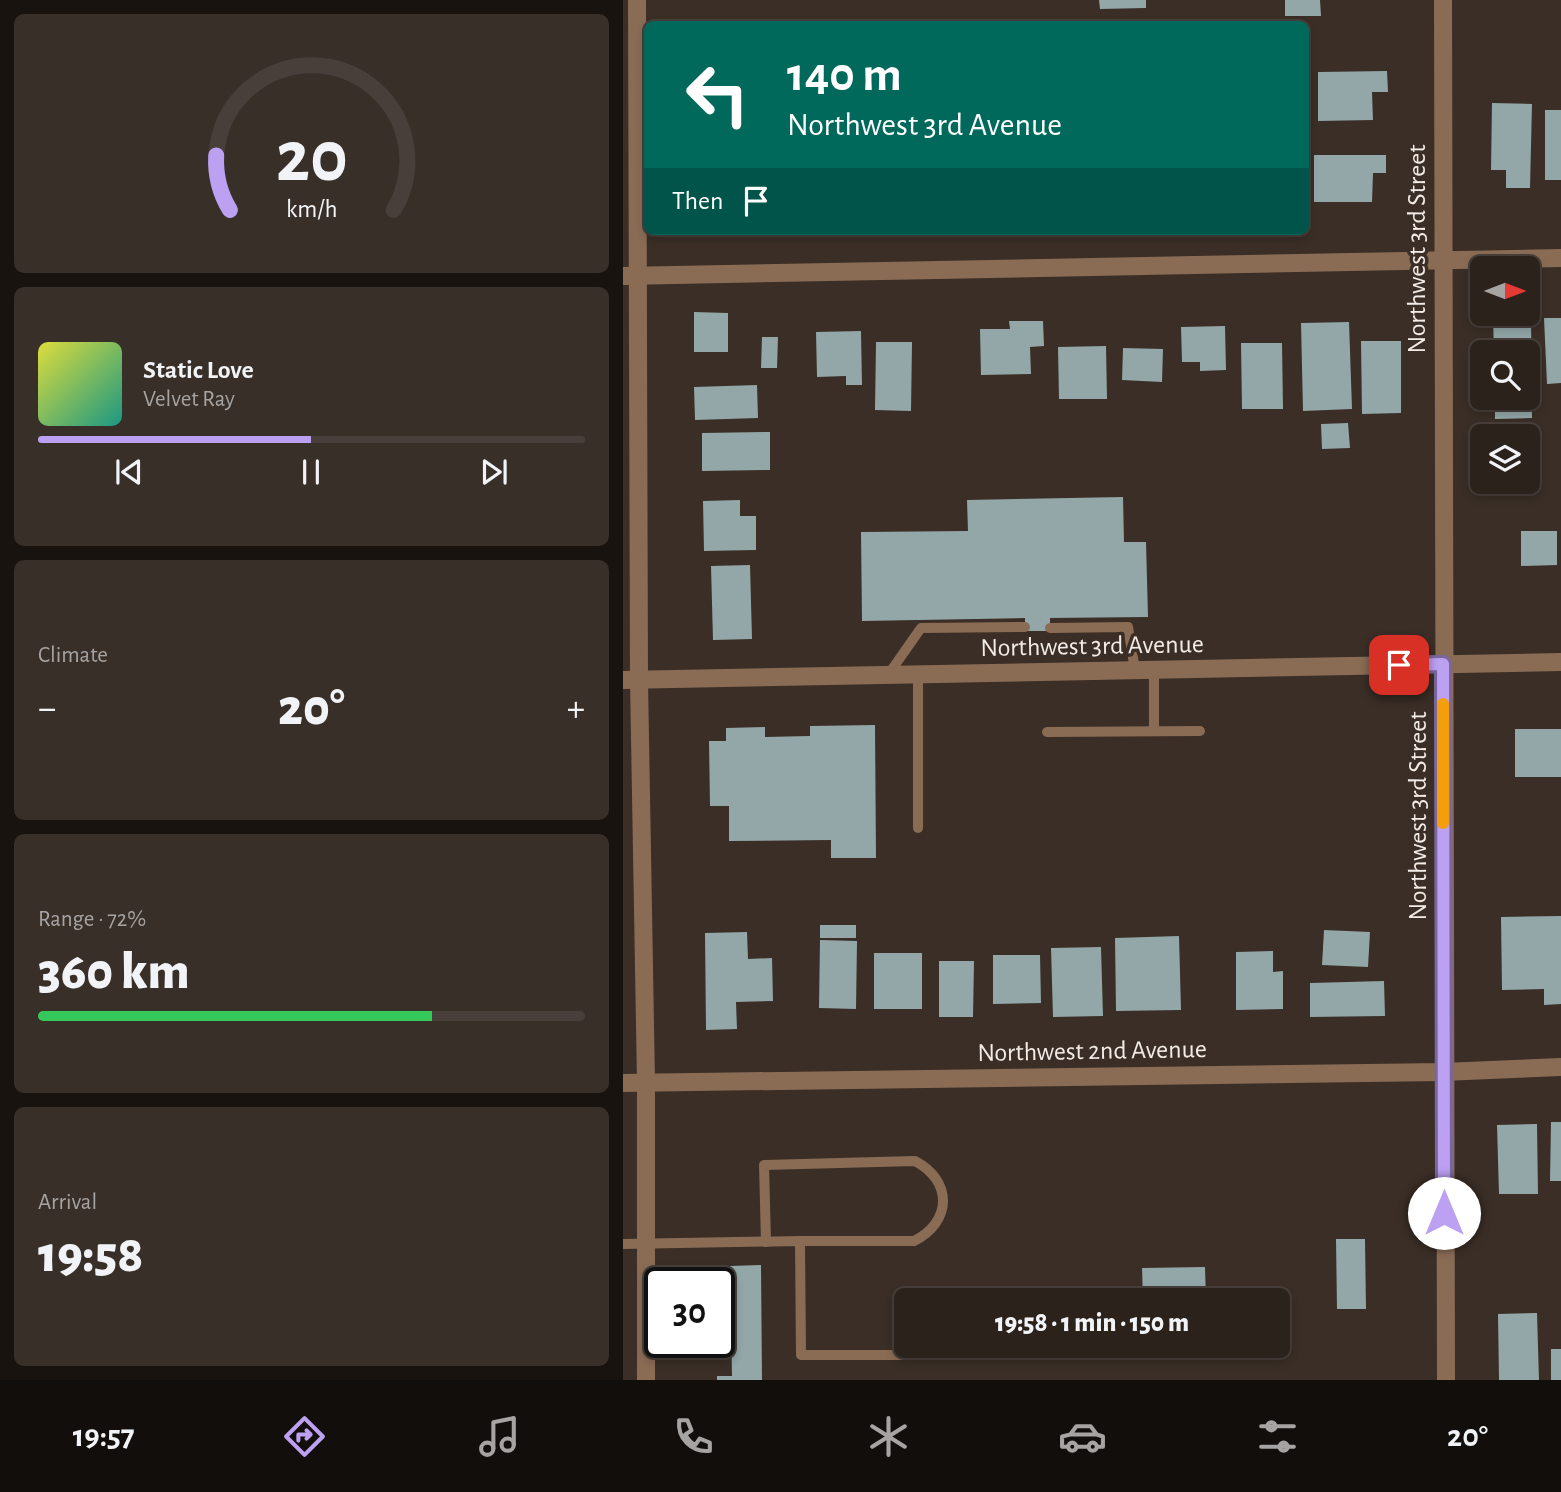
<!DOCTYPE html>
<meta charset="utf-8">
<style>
:root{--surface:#2c221c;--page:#382f29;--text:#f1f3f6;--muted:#a6a4a3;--line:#483f3b;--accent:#bca0f2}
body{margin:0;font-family:"Alegreya Sans",sans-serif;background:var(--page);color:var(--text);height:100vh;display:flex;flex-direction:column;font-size:26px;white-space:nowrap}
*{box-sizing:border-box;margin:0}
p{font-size:23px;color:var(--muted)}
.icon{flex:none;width:38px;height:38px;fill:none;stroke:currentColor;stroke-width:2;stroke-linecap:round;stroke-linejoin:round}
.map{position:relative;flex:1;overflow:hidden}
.drawer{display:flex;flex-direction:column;gap:14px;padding:14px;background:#18130f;width:623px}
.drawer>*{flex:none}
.hud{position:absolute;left:21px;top:21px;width:665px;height:214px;border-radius:10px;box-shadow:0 4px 10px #0003,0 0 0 2px var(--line);background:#00695c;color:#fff;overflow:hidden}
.needle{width:46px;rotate:90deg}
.buttons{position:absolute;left:847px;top:256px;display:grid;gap:14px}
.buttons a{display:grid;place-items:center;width:70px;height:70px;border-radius:10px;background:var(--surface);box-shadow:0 4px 10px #0003,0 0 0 2px var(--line);font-size:35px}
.speed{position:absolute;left:21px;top:1267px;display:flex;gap:14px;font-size:35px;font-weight:700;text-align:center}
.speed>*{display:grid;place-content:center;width:91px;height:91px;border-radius:50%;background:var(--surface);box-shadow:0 4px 10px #0003,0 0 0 2px var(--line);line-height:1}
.speed .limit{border:4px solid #111;border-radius:10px;background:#fff;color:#111}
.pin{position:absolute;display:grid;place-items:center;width:60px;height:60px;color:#fff;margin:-30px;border-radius:14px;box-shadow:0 4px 10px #0006}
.me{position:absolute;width:77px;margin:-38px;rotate:0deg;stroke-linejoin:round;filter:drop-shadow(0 0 5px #0008)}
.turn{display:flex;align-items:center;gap:24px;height:147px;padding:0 28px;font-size:32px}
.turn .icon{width:91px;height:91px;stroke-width:2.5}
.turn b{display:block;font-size:49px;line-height:60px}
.then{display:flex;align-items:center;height:66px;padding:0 28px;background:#0003;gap:14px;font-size:26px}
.big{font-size:52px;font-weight:800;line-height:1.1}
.drawer .widget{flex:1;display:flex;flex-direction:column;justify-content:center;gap:10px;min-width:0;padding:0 24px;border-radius:10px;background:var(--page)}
.drawer .dial{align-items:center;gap:0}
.dial svg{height:182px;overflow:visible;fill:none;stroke:var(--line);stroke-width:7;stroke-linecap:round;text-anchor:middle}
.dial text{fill:var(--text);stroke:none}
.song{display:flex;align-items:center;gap:21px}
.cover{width:84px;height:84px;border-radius:10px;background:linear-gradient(135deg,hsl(60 70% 55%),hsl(170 70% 35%))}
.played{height:7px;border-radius:4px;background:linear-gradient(90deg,var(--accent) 50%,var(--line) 50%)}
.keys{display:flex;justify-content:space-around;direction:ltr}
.heat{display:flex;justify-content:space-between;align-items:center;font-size:38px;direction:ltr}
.charge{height:10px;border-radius:5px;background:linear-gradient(90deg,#34c759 72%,var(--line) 0)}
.trip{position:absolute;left:271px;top:1288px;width:396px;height:70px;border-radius:10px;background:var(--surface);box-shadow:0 4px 10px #0003,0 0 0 2px var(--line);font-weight:800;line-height:70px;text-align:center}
.menu{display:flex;height:112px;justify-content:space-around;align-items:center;background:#120e0b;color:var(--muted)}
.menu .icon{width:49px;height:49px}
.menu .on{color:var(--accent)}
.menu b{font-size:32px;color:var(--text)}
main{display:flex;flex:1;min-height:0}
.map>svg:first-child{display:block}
.building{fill:#93a7a8}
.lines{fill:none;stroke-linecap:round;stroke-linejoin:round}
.service{stroke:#8a6c55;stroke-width:10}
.minor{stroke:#8a6c55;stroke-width:18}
.route-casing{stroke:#7a689d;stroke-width:18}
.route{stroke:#bca0f2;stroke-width:12}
.slow{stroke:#f59e0b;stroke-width:12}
.labels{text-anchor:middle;stroke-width:7;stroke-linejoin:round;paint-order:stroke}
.street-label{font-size:26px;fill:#f3ebe6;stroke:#3a2e26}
</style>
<main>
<section class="drawer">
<div class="widget dial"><svg viewBox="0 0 100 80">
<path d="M14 69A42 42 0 1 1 86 69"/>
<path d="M14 69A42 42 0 0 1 8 45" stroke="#bca0f2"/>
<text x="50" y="56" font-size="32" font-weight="700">20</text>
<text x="50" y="72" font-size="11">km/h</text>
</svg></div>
<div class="widget">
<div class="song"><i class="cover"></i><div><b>Static Love</b><p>Velvet Ray</p></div></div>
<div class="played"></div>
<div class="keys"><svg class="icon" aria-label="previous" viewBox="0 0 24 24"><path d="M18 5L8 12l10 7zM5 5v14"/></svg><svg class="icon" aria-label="pause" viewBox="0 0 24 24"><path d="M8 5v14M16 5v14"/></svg><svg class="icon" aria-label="next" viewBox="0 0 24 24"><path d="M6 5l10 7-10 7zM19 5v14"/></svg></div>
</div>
<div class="widget"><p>Climate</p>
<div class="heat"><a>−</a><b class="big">20°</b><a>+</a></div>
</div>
<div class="widget"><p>Range · 72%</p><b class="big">360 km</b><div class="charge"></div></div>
<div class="widget"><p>Arrival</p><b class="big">19:58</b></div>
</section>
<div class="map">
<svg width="938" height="1380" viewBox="0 0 938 1380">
<rect width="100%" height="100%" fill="#3a2e26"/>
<!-- building -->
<g class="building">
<path d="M476,0H523V8L477,9Z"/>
<path d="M662,0H697L698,16H662Z"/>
<path d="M764,71L765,92H749L750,120L695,121V72Z"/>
<path d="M869,103L909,104L907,188H883V170H868Z"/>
<rect x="922" y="110" width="16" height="70"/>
<path d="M691,155H763V173H750L749,202H691Z"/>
<path d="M71,312L105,313V352H71Z"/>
<path d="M870,316H908L909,418L872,419V397H905V352H871Z"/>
<path d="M921,318H938V383L924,384Z"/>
<path d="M386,321H420L421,346L407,347L408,374L358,375L357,329H387Z"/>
<path d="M726,322L729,409L680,411L678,323Z"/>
<path d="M602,326L603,370L577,371V362H559L558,327Z"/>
<path d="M238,331L239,385H223V376L194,377L193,332Z"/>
<path d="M139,337H155L154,368H138Z"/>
<path d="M738,341H778V413L739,414Z"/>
<path d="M253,342H289L288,411L252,410Z"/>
<path d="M618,343H659L660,409H619Z"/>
<path d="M483,346L484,399H436L435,347Z"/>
<path d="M500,348L540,349L539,382L499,380Z"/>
<path d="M134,385L135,418L72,420L71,387Z"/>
<path d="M725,423L727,448L699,449L698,424Z"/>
<path d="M147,432V470L79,471V433Z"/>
<path d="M500,497L501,542H523L525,617L427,618V631H402V618L239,621L238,532L345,531L344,500Z"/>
<path d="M117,500V516H133V550L81,551L80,501Z"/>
<path d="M898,531H934V565L898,566Z"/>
<path d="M127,565L129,639L90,640L88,566Z"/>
<path d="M252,725L253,858H208V840L106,841V806H87L86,741H103V728L142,727V737L187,736V726Z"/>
<rect x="892" y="729" width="46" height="48"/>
<path d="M938,916V1004L921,1005V989L879,990L878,917Z"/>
<rect x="197" y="925" width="36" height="13"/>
<path d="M701,930L747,932L745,967L699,965Z"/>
<path d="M124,932L125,959L149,958L150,1001L113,1002L114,1029L83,1030L82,933Z"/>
<path d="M556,936L558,1010L493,1011L492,938Z"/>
<path d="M197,940L234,941L233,1009L196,1008Z"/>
<path d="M478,947L480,1016L430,1017L428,948Z"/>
<path d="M650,951V972L660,971V1009L613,1010V952Z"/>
<rect x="251" y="953" width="48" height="56"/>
<path d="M370,955H417L418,1003L370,1004Z"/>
<path d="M316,961H351L350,1017H316Z"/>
<path d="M761,981L762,1016L687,1017V983Z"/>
<path d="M928,1122H938V1181H927Z"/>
<path d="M914,1124L915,1194H876L874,1125Z"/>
<path d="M713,1239H742L743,1309H714Z"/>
<path d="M138,1265L139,1380H94V1376H109L107,1266Z"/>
<path d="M582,1267L583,1300H520L519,1268Z"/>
<path d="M914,1313L916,1380H876L875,1314Z"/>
<rect x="928" y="1349" width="10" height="31"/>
</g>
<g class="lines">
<!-- service -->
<g class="service">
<path d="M427,628L505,627L512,670"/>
<path d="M531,670V731"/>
<path d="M295,674V828"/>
<path d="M265,675L298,628L402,627"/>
<path d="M424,732L577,731"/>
<path d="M143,1242L141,1165L292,1161C330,1181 329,1222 291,1241H177"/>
<path d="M0,1244L177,1241L178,1355H396L416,1346"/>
</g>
<!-- minor -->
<g class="minor">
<path d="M14,0L16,680L23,1082V1380"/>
<path d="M820,0L823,1380"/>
<path d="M0,276L938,258"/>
<path d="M0,680L938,662"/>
<path d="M0,1083L820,1072L938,1067"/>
</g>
</g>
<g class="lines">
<!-- route casing -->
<g class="route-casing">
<path id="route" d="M776,665L820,664L821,1213"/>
</g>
<!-- route -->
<use href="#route" class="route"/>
<!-- slow -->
<path class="slow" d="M820,704V823"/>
</g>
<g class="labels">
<!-- street labels -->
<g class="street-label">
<text transform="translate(793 249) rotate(-90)" y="9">Northwest 3rd Street</text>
<text transform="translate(469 645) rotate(-1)" y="9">Northwest 3rd Avenue</text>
<text transform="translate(794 816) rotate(-90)" y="9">Northwest 3rd Street</text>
<text transform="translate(469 1050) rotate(-1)" y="9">Northwest 2nd Avenue</text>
</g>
</g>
</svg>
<div class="buttons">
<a><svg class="needle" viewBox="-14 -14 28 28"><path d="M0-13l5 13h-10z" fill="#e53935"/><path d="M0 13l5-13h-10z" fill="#a6a4a3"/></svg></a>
<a><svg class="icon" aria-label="search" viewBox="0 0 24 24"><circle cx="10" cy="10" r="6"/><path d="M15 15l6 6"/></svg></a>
<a><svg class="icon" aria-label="layers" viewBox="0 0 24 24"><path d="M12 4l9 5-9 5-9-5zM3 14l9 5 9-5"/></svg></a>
</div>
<div class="speed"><div class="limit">30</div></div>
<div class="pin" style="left:776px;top:665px;background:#d93025"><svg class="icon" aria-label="arrive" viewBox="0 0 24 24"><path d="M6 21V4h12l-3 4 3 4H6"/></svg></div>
<svg class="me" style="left:821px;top:1213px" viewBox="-20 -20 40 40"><circle r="19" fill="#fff"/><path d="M0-13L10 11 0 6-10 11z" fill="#bca0f2"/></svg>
<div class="trip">19:58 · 1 min · 150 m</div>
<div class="hud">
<div class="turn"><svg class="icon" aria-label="left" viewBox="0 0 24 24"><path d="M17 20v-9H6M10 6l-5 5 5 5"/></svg><div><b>140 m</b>Northwest 3rd Avenue</div></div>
<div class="then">Then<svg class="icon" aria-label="arrive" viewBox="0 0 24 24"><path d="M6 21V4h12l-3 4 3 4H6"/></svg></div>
</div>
</div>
</main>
<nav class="menu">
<b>19:57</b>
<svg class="icon on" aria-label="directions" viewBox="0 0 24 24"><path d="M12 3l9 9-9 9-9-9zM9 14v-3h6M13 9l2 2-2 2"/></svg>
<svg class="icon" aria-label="music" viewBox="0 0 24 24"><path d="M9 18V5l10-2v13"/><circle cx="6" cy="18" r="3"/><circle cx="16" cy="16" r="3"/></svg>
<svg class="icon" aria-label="phone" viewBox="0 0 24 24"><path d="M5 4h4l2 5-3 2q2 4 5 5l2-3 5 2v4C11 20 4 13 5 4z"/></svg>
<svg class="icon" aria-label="climate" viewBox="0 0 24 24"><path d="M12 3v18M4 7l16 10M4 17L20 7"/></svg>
<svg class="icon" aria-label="car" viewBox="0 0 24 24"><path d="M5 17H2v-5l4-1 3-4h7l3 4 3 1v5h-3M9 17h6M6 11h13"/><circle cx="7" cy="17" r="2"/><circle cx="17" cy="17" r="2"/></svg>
<svg class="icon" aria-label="filters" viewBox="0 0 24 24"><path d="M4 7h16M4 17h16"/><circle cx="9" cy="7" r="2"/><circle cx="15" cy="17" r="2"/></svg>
<b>20°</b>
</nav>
